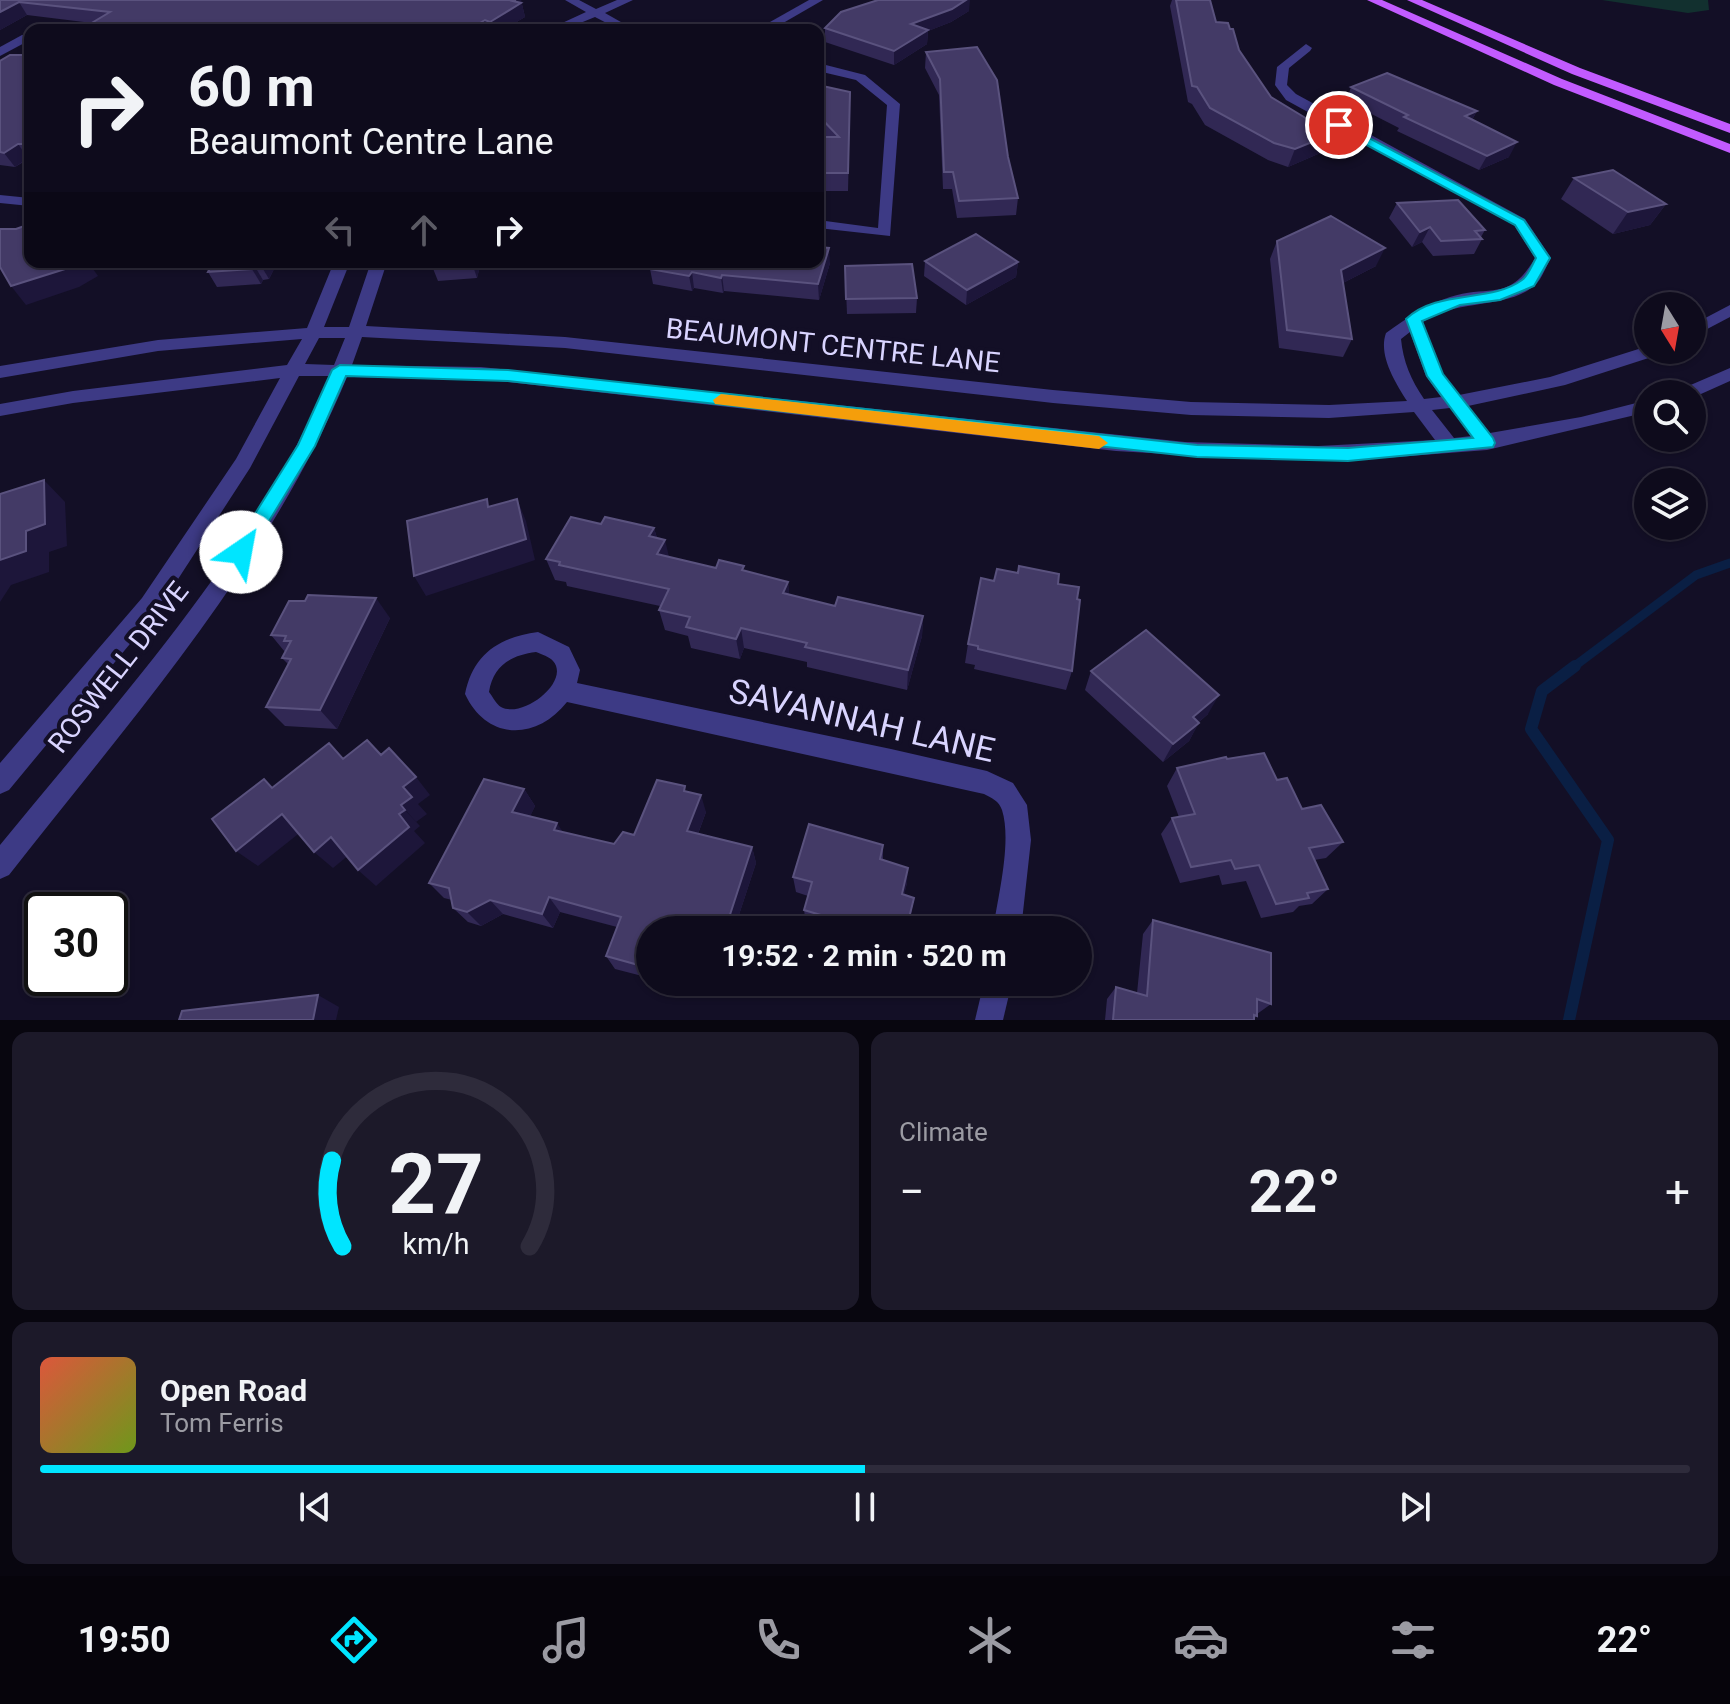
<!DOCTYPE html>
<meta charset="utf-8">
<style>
:root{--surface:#0e0b1c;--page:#1c1929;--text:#f1f3f6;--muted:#9b9ba3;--line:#2e2b3b;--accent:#00e5ff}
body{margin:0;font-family:Roboto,sans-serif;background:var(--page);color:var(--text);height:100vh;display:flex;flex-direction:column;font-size:30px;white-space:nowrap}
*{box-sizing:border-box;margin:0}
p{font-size:26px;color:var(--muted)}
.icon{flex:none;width:44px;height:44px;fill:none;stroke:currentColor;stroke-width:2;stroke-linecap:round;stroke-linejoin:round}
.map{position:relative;height:1020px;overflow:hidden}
.sheet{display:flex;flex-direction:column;gap:12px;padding:12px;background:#08060f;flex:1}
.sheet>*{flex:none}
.guide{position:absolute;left:24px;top:24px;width:800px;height:244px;border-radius:16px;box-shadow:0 2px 6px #0004,0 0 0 2px var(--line);background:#0e0b1c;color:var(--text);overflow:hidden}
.needle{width:52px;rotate:169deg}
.controls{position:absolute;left:1634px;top:292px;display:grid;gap:16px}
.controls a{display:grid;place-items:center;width:72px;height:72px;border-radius:50%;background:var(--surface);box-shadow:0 2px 6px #0004,0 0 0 2px var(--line);font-size:40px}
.speed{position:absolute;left:24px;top:892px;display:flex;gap:16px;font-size:40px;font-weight:700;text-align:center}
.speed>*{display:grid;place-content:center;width:104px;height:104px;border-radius:50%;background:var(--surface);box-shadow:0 2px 6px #0004,0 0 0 2px var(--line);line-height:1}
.speed .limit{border:4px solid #111;border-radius:12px;background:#fff;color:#111}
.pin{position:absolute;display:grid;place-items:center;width:68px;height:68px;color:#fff;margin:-34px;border:4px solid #fff;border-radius:50%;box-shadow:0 2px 8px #0007}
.me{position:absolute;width:88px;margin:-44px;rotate:33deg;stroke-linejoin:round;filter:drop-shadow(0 0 6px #0008)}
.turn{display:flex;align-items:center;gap:28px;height:168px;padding:0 32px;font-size:36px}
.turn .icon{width:104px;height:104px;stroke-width:2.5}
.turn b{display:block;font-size:56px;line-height:68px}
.lanes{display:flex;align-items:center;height:76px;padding:0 32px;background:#0003;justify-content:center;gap:40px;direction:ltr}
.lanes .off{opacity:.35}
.big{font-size:60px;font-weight:700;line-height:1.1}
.sheet .card{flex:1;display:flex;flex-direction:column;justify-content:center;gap:12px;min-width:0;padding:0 28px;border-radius:16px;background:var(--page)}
.sheet .dial{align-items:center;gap:0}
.dial svg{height:208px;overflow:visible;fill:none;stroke:var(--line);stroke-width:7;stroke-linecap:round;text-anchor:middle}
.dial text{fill:var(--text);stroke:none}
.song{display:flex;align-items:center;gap:24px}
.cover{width:96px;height:96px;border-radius:12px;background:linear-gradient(135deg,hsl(10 70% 55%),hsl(80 70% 35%))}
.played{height:8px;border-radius:4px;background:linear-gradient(90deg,var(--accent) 50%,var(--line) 50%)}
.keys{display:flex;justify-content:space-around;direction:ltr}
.heat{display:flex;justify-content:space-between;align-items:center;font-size:44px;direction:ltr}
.sheet .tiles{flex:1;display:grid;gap:12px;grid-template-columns:1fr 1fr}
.card:last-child{grid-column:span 2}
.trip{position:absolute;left:636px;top:916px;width:456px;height:80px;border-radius:40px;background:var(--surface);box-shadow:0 2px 6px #0004,0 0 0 2px var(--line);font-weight:700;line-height:80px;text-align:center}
.tabs{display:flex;height:128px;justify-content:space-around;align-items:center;background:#06040b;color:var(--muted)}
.tabs .icon{width:56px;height:56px}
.tabs .selected{color:var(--accent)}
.tabs b{font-size:36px;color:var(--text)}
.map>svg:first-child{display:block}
.green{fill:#12302f}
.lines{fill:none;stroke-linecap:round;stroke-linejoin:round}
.stream-far1{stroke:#0a1f44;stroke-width:9}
.stream{stroke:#0a1f44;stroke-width:12}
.minor{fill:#3d3a85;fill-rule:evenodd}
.major{fill:#c25bff;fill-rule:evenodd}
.wall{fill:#312854}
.shaded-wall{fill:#1d163a}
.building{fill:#433a66;stroke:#5a527e;stroke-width:2}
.route{fill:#00e5ff;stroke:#0095a6;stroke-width:2}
.slow{fill:#f59e0b}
.labels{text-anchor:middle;stroke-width:8;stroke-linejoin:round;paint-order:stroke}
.street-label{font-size:28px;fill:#d9d4ff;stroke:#130f26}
.near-street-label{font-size:34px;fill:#d9d4ff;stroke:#130f26}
</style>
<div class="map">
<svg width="1730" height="1020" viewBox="0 0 1730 1020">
<rect width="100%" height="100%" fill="#130f26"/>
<!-- green -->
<path class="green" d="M1602,0H1708L1709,10L1688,13Z"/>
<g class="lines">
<!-- stream-far1 -->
<path class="stream-far1" d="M1572,668L1696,575L1730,563"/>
<!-- stream -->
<path class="stream" d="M1569,1020L1608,840L1531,729L1542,691L1575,666"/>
<!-- minor -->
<g class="minor">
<path d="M565,0H579L596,9L617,0H633L605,13L635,30H620L595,17L563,30H547L586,12Z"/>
<path d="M809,0H823L771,30H756Z"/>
<path d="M30,34V40L0,56V47L22,35Z"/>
<path d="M1306,44L1312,48L1310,51L1289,68L1287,85L1296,94L1525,219L1551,258C1546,266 1542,279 1535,285C1507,310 1456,298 1423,322L1443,374L1459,395L1550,377L1648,346V350H1664L1661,354L1565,385L1468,406L1490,433L1581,417L1648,400V412L1487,450L1384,458L1252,459L1116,451L481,379L347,377C270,563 132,718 9,875L0,879V845C120,698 254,553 330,376H299L250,468L158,610L9,790L0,794V763L142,598L236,459L280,378L73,403L0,416V404L73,391L287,365L302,339L158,351L0,378V366L158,340L307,328L334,262H350L324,327H349L371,262H387L366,326L565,337L1053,390L1191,402L1329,405L1407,401C1395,382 1378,355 1386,333C1407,318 1425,305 1450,297C1490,284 1509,303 1535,258L1514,225L1286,100L1275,85L1277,67ZM1410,332L1426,376L1441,397L1424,399C1411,380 1403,361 1401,339ZM362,337L565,348L1053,403L1191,415L1329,418L1414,412L1435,440L1318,446L1185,442L481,367L352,365ZM319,338H345L334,365L305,364ZM1450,408L1471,436L1454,438L1432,410Z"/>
<path d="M818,63L865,75L900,104L890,236L818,228V220L878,228L887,105L856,80L818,71Z"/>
<path d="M0,195L30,198V206L0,203Z"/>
<path d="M1730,305V317L1692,337V325Z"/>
<path d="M1730,368V381L1692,398V394H1676L1679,390Z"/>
<path d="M538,632L569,647L580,670L577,683L891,749L987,771L1013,783L1027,805L1031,840L1021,930H993C998,896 1012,842 1002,810C999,801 992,798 984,794L567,702C536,741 487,741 465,694C473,654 499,637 538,632ZM536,652C541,654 550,657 553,661C571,681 523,719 501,707C496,704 493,697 489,692C493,666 511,655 536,652Z"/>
<path d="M984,982H1012L1003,1020H975Z"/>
</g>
<!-- major -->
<g class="major">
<path d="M1367,0H1382L1562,79L1730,144V153L1554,85Z"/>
<path d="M1407,0H1422L1580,68L1730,124V133L1572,74Z"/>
</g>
</g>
<!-- wall -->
<g class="wall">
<path d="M0,0H521L525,17L503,30H80L92,23L27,15L0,30Z"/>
<path d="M1172,0H1210L1216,22L1230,29L1239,50L1271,97L1332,134L1325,151L1288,167L1268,160L1205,125L1192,104L1188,102L1170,6Z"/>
<path d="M969,11L951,22L928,31L927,44L894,65L825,42V28Z"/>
<path d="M926,52L1008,157L1018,198L1016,215L957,218L952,189H943L939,95L925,68Z"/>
<path d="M30,55V158L15,167L0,165V61Z"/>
<path d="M818,85L850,110L848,191H819L818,137H822L818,132Z"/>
<path d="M1351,87L1477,111L1472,120L1509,157L1479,170L1397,131L1399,128L1346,101Z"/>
<path d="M1574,178L1666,204L1650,225L1613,234L1561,199Z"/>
<path d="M1397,203L1485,230L1481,237L1482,239L1474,254L1433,256L1422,242L1412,247L1389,218Z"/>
<path d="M1277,241L1376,266L1343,283L1352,339L1343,357L1279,348L1270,259Z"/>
<path d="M925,261L1018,262L1016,277L966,305L924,276Z"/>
<path d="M208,262H283L280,268L274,269L269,279L263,280L261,284L217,287L208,272L209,271L206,266Z"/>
<path d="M432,262H481L477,278L438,281L432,266Z"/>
<path d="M830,263L819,300L724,291L723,293L694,288L692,291L653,284L650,269Z"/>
<path d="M845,266L917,298L916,313L847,314Z"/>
<path d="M601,524L654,528L657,538L669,557L716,568L745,571L788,582L789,595L835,606L923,616L922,636L907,690L807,667V662L744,648L740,659L691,648L688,636L665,630L659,610L660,606L567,586L566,582L555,580L546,559Z"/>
<path d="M994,581L1058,584L1072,671L1066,690L974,669L975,665L965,663L968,644Z"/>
<path d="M390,618L337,729L285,726L266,707L288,664L282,658L285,652L271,635Z"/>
<path d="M1091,671L1208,714L1199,722L1189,741L1163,762L1085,690Z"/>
<path d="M1227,759L1277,780L1302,809L1343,842L1326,858L1314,860L1328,889L1312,904L1299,906L1293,912L1261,918L1246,881L1222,885L1219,875L1180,883L1161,834L1172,818L1179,817L1167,786L1177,768Z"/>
<path d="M524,789L535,806L530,816L563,832L614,844L634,835L687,792L706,812L698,834L752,847L756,863L734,930H650V978L615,969L606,956L617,927L560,912L553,928L503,914L481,926L468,922L453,908L452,900L444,898L429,883Z"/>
<path d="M883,845V860L907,883L904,894L914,898L908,930H819L820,928L806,924L804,910L808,896L796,892L793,877Z"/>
<path d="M1153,920L1271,1004L1257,1014L1254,1020H1105L1107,999L1116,987L1137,993L1143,934Z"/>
</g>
<!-- shaded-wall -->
<g class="shaded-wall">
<path d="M516,0H521L525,17L503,30H493L490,22Z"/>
<path d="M966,0H970L969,11L951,22L928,31L927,44L894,65V51L911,24Z"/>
<path d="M19,2L27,15L0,30V12Z"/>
<path d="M485,20L488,30H468Z"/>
<path d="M1477,111L1469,125L1465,116Z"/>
<path d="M1332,134L1325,151L1288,167L1295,149Z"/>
<path d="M1517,142L1509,157L1479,170L1487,156Z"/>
<path d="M18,144L28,158L15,167L4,153Z"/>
<path d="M1666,204L1650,225L1613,234L1628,212Z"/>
<path d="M1430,227L1422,242L1412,247L1420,232Z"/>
<path d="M829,248L830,263L819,300L818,284Z"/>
<path d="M1385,248L1376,266L1333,288L1341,270Z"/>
<path d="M78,262H88L98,276L79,287L26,305L11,286Z"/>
<path d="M261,262H270L274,269L269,279L260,264Z"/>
<path d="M472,262H481L477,278L472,263Z"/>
<path d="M590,262H613L591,266Z"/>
<path d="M1018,262L1016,277L966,305L967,290Z"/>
<path d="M254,265L263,280L261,284L252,269Z"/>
<path d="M692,272L694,288L692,291L689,276Z"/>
<path d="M722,275L724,291L723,293L721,278Z"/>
<path d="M44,480L65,502L67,546L49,552V572L11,585L0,602V560L26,531Z"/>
<path d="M517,499L526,521L535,560L426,596L414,576Z"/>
<path d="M654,528L660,549L649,536Z"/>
<path d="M665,540L670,561L657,554Z"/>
<path d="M788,582L790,603L783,593Z"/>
<path d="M376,598L390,618L337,729L320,710Z"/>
<path d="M923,616L922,636L907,690L908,670Z"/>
<path d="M741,628L744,648L740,659L736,639Z"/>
<path d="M1219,695L1208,714L1183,736L1193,717Z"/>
<path d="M1199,723L1189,741L1163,762L1173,744Z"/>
<path d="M416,777L430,795L418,804L427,814L416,822L401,805L403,787Z"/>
<path d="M524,789L535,806L524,829L512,812Z"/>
<path d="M701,795L706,812L693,847L687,831Z"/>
<path d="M405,810L420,826L414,831L425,843L376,886L358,870L399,814Z"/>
<path d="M282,814L302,831L258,866L236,851Z"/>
<path d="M557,823L568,840L554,830Z"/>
<path d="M331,837L350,854L333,868L314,852Z"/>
<path d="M752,847L756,863L734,930H725Z"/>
<path d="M908,868L907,883L901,909L902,894Z"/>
<path d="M549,897L560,912L553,928L542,914Z"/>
<path d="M914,898L908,930H906Z"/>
<path d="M490,900L503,914L481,926L467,912Z"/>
<path d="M650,944V978L642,966Z"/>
<path d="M318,995L339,1007L336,1020H313Z"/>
</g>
<!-- building -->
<g class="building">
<path d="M0,0H516L513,1L521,3L490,22L485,20L468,30H80L110,12L19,2L0,12Z"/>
<path d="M878,0H966L952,9L911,24L928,30L894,51L825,28L841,12Z"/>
<path d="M1176,0H1210L1216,22L1228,23L1230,29H1233L1239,50L1271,97L1332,134L1295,149L1274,143L1210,108L1197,87L1192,86Z"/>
<path d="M977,47L997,80L1008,157L1018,198L959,201L953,172H944L940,79L926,52Z"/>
<path d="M10,55H30V144H18L4,153L0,152V61Z"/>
<path d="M1387,73L1477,111L1465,116L1517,142L1487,156L1404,117L1408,115L1351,87Z"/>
<path d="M818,85L850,92L848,173H818V137H839L818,115Z"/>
<path d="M1613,170L1666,204L1628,212L1574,178Z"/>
<path d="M1458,200L1485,230L1475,231L1482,239L1441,241L1430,227L1420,232L1397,203Z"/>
<path d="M1331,216L1385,248L1341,270L1352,339L1287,330L1277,241Z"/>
<path d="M30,224V262H78L65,269L11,286L0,267V229H16Z"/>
<path d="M976,234L1018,262L967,290L925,261Z"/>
<path d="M818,247L829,248L818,284L722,275L721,278L692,272L689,276L650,269L654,262H818Z"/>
<path d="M208,262H261L260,264L254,265L252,269L208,272L211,266H206Z"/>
<path d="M433,262H472V263L432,266Z"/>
<path d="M912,264L917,298L846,299L845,266Z"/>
<path d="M44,480L45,524L26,531V551L0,560V494Z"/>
<path d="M487,499L488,507L517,499L526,539L414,576L407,521Z"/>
<path d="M571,517L601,524L605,517L654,528L649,536L665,540L657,554L716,568L719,560L744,566L742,570L788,582L783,593L835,606L838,597L923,616L908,670L805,647L807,643L741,628L736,639L686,627L690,617L659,610L669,589L559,565L560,562L546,559Z"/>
<path d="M1019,566L1059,574L1058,584L1079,587L1077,599L1080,600L1072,671L978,649V646L968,644L981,578L994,581L997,569L1018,573Z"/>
<path d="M308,595L376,598L320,710L266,707L291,659L282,658L291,641H284L286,636L271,635L289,601H305Z"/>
<path d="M1146,630L1219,695L1193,717L1199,723L1173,744L1091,671Z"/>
<path d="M367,740L381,755L389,748L416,777L403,787L412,797L401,805L405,810L399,814L409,827L358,870L331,837L314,852L282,814L236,851L212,819L264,779L272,788L329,743L343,759Z"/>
<path d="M1264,753L1277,780L1287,778L1302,809L1321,805L1343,842L1309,848L1328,889L1307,893L1309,898L1276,904L1259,865L1235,869L1231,860L1191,867L1172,818L1195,814L1177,768L1226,757L1227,759Z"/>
<path d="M484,779L524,789L512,812L557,823L554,830L614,844L623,832L634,835L657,780L685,786L684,791L701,795L687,831L752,847L725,930H664L656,928L655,930H650V944L642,966L606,956L621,917L549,897L542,914L490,900L467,912L453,908L449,888L429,883Z"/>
<path d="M809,824L883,845L880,859L908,868L902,894L914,898L906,930H819L824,916L804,910L812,882L793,877Z"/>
<path d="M1153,920L1271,953V1004L1257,999V1016L1254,1015V1020H1113L1116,987L1147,996Z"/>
<path d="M318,995L313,1020H179L182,1011Z"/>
</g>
<!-- route -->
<path class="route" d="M1339,122L1524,220L1550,258L1534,286L1500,300L1460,305L1422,321L1443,374L1493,438L1495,443L1493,447L1348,461L1197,457L508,381L346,376L315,446L247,557H234L231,552L298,445L332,370L340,365L508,370L1197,445L1348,448L1473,438L1427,376L1406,319C1437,289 1491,303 1522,280C1528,276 1532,265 1536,258L1515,225L1335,128L1333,125Z"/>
<!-- slow -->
<path class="slow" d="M721,394L1099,436L1108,443L1099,449L715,404L713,400Z"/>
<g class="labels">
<!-- street labels -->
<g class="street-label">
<text transform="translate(833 345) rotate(6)" y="10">BEAUMONT CENTRE LANE</text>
<text transform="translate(118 667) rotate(-52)" y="10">ROSWELL DRIVE</text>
</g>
<!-- near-street labels -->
<g class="near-street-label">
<text transform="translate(862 720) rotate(13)" y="12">SAVANNAH LANE</text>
</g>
</g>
</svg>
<div class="controls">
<a><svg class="needle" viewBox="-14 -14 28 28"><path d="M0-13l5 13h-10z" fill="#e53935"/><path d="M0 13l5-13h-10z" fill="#9b9ba3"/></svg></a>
<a><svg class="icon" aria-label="search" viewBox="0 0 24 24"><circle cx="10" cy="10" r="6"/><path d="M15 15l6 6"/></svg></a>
<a><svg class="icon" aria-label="layers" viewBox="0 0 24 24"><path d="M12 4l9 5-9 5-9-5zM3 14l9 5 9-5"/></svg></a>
</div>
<div class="speed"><div class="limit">30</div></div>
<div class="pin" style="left:1339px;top:125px;background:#d93025"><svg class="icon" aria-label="arrive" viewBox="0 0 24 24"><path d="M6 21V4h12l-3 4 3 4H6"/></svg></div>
<svg class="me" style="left:241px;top:552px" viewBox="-20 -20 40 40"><circle r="19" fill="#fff"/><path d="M0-13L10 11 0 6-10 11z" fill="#00e5ff"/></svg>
<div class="trip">19:52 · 2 min · 520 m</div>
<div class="guide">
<div class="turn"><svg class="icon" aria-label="right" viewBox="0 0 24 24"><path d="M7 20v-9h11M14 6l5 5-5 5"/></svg><div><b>60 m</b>Beaumont Centre Lane</div></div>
<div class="lanes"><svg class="icon off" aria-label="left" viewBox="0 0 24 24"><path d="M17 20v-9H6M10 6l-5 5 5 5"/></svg><svg class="icon off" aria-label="ahead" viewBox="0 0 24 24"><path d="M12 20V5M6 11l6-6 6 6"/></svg><svg class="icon" aria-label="right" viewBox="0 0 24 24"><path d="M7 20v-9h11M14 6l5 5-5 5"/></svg></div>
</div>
</div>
<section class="sheet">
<div class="tiles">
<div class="card dial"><svg viewBox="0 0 100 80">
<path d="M14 69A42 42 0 1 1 86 69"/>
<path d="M14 69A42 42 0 0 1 10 36" stroke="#00e5ff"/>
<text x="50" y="56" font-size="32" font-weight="700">27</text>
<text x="50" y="72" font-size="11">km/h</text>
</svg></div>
<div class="card"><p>Climate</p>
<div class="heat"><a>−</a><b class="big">22°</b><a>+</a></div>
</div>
<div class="card">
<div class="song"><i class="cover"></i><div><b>Open Road</b><p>Tom Ferris</p></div></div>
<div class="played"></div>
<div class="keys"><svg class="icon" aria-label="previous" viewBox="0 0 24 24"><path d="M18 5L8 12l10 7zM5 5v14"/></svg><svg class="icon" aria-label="pause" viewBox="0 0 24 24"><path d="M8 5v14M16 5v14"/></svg><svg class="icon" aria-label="next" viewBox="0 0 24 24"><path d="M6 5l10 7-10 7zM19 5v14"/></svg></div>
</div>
</div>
</section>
<nav class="tabs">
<b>19:50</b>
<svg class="icon selected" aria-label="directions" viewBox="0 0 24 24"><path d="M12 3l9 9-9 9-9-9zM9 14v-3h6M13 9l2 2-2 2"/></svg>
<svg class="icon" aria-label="music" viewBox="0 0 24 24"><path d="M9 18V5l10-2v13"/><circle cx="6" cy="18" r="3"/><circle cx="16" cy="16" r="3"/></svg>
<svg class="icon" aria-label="phone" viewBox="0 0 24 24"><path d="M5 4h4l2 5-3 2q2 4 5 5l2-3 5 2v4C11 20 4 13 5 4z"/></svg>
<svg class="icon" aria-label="climate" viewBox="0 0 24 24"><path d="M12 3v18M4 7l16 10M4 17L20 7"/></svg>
<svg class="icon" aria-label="car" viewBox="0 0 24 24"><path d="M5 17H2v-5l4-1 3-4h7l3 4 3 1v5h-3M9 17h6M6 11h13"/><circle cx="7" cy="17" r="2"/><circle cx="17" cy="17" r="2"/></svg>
<svg class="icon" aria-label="filters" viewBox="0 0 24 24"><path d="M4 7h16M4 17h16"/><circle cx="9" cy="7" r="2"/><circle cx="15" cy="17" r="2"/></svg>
<b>22°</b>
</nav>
